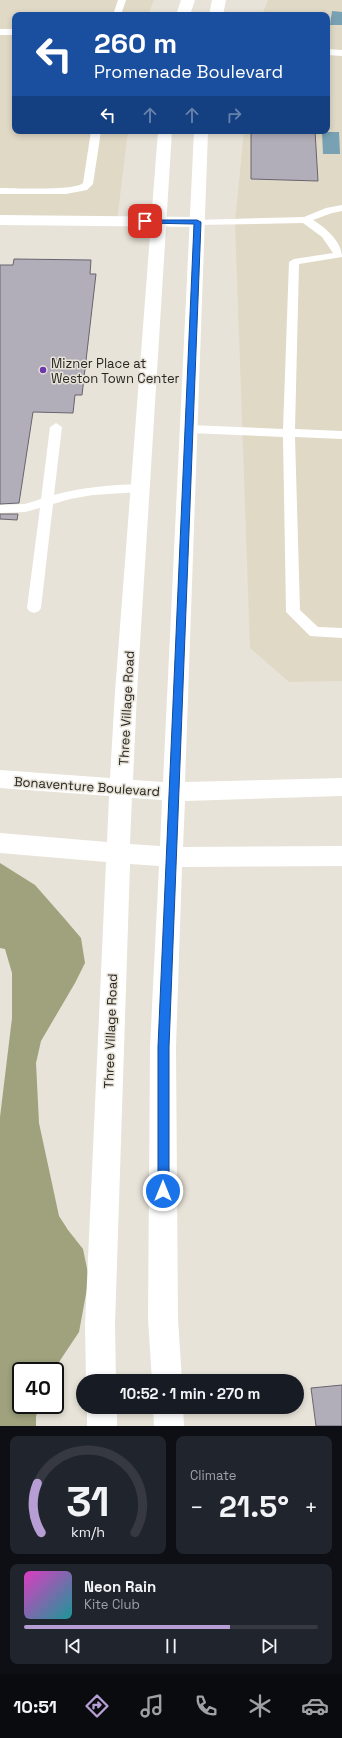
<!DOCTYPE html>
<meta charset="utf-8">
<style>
:root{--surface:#171b24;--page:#20242c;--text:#f1f3f6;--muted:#9ea1a6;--line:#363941;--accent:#b69ed5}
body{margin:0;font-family:"Space Grotesk",sans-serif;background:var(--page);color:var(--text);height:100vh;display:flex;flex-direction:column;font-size:15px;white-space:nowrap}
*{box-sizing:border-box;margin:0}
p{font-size:13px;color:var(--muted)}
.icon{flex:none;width:22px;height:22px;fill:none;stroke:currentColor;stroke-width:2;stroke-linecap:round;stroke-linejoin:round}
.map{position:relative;height:1426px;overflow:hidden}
.details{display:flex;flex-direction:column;gap:10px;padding:10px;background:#0d0f14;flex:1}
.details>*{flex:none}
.banner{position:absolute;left:12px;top:12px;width:318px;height:122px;border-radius:8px;box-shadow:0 2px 6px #0003;background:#1a4fa0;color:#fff;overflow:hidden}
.speed{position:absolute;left:12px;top:1362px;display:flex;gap:8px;font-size:20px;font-weight:700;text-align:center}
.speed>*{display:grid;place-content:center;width:52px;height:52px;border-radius:50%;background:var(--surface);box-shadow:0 2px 6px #0003;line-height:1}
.speed .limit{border:2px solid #111;border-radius:6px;background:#fff;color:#111}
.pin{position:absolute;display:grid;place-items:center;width:34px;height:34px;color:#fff;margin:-17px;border-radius:8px;box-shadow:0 2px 6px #0006}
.me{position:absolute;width:44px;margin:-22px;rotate:0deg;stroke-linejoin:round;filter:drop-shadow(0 0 3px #0008)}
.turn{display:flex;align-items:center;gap:14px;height:84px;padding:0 16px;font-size:18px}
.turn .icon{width:52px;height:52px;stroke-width:2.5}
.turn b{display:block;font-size:28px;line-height:34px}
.lanes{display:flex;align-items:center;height:38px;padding:0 16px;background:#0003;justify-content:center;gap:20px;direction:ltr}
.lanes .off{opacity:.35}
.big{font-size:30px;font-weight:600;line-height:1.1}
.details .card{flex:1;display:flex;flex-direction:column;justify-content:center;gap:6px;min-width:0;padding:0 14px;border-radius:8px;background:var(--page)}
.details .dial{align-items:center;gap:0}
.dial svg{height:104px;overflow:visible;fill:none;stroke:var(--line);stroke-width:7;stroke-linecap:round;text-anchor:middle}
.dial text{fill:var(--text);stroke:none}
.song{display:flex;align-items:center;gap:12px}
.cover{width:48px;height:48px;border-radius:6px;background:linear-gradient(135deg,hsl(310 70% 55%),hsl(180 70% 35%))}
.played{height:4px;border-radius:2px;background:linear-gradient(90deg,var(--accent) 70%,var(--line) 70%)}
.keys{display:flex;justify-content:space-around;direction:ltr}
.heat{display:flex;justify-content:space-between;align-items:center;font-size:22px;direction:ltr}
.details .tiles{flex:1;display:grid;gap:10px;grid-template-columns:1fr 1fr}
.card:last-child{grid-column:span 2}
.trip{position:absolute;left:76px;top:1374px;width:228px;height:40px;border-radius:20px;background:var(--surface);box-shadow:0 2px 6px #0003;font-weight:600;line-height:40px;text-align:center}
.dock{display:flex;height:64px;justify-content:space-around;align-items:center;background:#090b0e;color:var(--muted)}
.dock .icon{width:28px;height:28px}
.dock .active{color:var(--accent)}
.dock b{font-size:18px;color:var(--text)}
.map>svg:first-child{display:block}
.built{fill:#e0d9c6}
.forest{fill:#9fa27d}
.water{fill:#78a1b3}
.building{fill:#b2aeb9;stroke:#68646e}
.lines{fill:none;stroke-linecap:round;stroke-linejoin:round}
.lane{fill:#fff;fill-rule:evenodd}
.street{fill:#fff;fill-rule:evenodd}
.secondary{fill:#fff;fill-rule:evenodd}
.route{fill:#1a73e8;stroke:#114b97}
.poi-dot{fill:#6d37ad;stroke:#e8e3d8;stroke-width:1.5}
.labels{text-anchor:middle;stroke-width:3;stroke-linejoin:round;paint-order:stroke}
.poi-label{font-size:13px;fill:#282622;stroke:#e8e3d8;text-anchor:start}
.street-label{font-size:13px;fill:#282622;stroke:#e8e3d8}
</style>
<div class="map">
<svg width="342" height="1426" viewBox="0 0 342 1426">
<rect width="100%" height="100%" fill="#e8e3d8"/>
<!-- built -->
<g class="built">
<path d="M0,0H154L148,15H15V131H128L117,221L0,220Z"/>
<path d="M268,0H342V681L289,682L250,648L235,222L244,131H327V15H262Z"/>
</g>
<!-- forest -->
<path class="forest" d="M0,863L35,885L64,918L81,938L85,963L75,983L41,1041L36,1063L39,1123L59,1216L68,1230L83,1249L89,1278L79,1332L53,1371H21V1405H40L36,1416V1426H0V1117L12,1018V973L5,949L0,948Z"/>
<!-- water -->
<g class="water">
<path d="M332,11L342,12V25H330Z"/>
<path d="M322,132H339L340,154H323Z"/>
</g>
<!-- building -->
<g class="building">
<path d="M251,131H315L318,181L251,179Z"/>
<path d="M14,259L91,260L90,274H96L82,395H75L73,413L33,412L19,503L0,504V265H13Z"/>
<path d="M0,514H18L17,520L0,519Z"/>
<path d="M342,1385V1426H316L311,1388Z"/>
</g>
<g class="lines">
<!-- lane -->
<g class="lane">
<path d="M118,0H126L121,15H113Z"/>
<rect x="0" y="29" width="15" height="6"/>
<path d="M327,49L342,50V56L327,55Z"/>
<path d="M91,131H101L93,184L87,190L66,194H0V188C14,188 75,191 83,183Z"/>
<path d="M342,205V211L332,213L313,220C326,228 342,242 342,257L299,264L295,429L342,431V439L295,437L300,610L318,627L342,628V638L310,636L286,612L283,437L189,433L183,429L189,425L283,429L289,262L294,259L333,253L322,237L303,223L197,225L192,222L193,220L304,217L326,208Z"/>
<path d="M56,423L62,427L54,495C83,487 110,485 140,484L144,485L146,488L144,491L140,492L93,495L70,499L53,504L41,608L39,611L34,613L29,611L27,608L40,508L25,512L0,513V505L25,504L41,499L50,427Z"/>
</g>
<!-- street -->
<path class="street" d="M0,215L197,217L203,219L205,222L203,225L197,227L0,225Z"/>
<!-- secondary -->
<g class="secondary">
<path d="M181,0H195L190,15H176Z"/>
<path d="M212,0H226L223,15H209Z"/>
<path d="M158,131H172L137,692L133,780L163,782L194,131H208L185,782L342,778V796L185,801L183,847L342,846V866L182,867L176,1047L178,1319L182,1381H152L148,1319L150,1047L159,866L130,864L115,1325L116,1381H86L85,1325L106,862L0,853V833L107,842L109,796L0,788V770L110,778L115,692ZM132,798L162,800L160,846L130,844Z"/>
<rect x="87" y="1407" width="30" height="19"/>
<path d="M153,1407H183L184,1426H154Z"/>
</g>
</g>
<!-- route -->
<path class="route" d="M142,220H197L201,222L169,1047V1191L167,1195L163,1197L159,1195L158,1191V1047L194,224L145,223H142Z"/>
<!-- markers -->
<circle class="poi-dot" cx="43" cy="370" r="4"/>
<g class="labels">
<!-- poi labels -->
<g class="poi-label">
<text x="51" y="368">Mizner Place at<tspan x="51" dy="15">Weston Town Center</tspan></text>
</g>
<!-- street labels -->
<g class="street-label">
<text transform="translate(126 708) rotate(-87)" y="5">Three Village Road</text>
<text transform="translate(87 786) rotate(4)" y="5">Bonaventure Boulevard</text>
<text transform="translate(110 1031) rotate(-88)" y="5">Three Village Road</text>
</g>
</g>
</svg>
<div class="speed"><div class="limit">40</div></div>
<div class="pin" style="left:145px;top:221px;background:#d93025"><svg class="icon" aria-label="arrive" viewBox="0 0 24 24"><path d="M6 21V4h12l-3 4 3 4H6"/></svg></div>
<svg class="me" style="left:163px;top:1191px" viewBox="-20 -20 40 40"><circle r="17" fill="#1a73e8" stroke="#fff" stroke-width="3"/><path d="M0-11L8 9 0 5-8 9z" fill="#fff"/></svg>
<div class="trip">10:52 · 1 min · 270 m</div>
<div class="banner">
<div class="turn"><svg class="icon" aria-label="left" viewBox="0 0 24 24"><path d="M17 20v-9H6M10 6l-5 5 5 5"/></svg><div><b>260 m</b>Promenade Boulevard</div></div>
<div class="lanes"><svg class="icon" aria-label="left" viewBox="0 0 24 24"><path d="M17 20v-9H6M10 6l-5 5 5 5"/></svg><svg class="icon off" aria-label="ahead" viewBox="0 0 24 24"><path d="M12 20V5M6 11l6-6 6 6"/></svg><svg class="icon off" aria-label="ahead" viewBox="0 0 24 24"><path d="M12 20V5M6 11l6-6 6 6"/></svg><svg class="icon off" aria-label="right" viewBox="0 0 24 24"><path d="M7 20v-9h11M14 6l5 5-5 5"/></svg></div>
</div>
</div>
<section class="details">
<div class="tiles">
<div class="card dial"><svg viewBox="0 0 100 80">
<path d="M14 69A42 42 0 1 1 86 69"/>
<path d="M14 69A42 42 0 0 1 11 31" stroke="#b69ed5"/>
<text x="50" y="56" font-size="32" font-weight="700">31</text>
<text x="50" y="72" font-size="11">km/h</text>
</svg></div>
<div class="card"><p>Climate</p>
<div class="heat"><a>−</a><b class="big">21.5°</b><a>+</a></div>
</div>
<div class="card">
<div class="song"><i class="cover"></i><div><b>Neon Rain</b><p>Kite Club</p></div></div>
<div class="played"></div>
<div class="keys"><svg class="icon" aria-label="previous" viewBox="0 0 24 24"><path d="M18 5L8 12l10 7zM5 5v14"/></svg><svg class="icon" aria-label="pause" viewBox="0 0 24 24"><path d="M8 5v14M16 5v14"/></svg><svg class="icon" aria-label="next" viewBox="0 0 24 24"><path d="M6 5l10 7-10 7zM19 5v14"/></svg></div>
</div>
</div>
</section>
<nav class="dock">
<b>10:51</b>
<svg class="icon active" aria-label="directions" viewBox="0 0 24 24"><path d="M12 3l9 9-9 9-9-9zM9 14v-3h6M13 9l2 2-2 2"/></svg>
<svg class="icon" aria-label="music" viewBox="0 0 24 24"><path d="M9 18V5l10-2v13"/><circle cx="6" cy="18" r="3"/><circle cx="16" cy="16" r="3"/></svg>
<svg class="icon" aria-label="phone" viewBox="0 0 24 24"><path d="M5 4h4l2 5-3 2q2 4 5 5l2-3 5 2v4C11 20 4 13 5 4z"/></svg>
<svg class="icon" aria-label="climate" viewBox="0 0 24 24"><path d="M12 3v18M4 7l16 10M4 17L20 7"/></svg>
<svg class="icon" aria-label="car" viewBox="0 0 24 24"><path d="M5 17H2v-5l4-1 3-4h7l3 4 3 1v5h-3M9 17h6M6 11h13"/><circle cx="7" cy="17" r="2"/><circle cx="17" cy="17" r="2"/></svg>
</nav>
